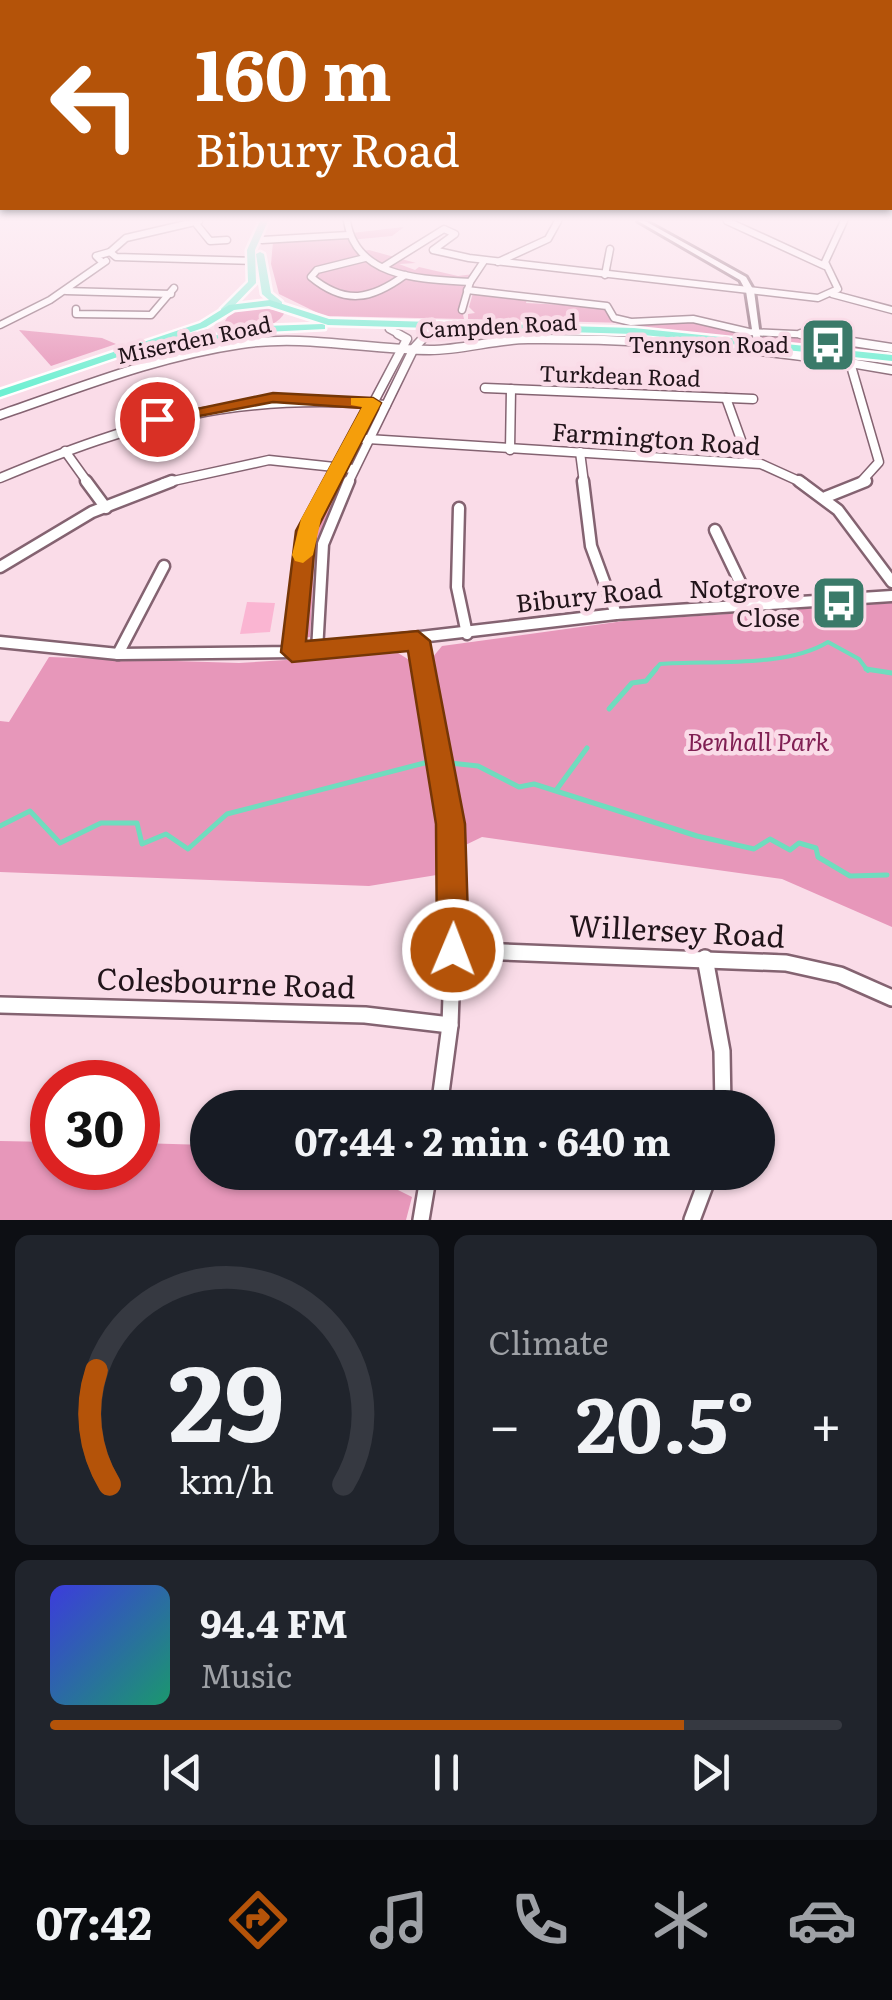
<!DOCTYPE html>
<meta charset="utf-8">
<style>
:root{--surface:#171b24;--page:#20242c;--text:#f1f3f6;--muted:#9ea1a6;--line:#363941;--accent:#b45309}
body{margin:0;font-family:Literata,serif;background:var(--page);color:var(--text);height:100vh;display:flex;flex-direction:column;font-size:38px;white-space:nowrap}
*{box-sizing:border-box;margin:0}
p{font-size:32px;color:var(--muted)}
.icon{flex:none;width:55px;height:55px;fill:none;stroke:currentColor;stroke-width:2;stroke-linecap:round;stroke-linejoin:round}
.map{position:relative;height:1220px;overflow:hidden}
.details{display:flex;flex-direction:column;gap:15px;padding:15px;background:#0d0f14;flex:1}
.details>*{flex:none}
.hud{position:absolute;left:0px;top:0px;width:892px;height:210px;box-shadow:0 2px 8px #0004;background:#b45309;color:#fff;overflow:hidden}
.speed{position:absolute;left:30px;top:1060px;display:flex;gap:20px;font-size:50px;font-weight:700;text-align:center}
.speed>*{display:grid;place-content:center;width:130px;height:130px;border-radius:50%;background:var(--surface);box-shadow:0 2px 8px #0004;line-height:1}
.speed .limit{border:15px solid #d22;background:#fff;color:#111}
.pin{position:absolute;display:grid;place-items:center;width:85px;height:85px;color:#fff;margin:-42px;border:5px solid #fff;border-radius:50%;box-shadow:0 2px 10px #0007}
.me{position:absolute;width:110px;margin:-55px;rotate:1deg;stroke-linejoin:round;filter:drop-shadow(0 0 8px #0008)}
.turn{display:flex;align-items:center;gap:35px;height:210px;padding:0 30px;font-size:45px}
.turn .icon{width:130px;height:130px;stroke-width:2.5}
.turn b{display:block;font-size:70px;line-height:85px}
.big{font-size:75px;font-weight:700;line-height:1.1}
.details .tile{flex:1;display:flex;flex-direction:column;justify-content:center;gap:15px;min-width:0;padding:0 35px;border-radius:15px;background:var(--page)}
.details .dial{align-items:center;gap:0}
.dial svg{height:260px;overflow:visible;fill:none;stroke:var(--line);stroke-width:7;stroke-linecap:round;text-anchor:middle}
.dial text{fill:var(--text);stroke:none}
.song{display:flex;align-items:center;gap:30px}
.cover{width:120px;height:120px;border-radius:15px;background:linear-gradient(135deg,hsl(240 70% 55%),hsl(160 70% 35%))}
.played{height:10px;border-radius:5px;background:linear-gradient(90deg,var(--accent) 80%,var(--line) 80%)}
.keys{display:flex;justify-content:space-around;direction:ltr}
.heat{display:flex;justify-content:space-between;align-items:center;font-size:55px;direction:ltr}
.details .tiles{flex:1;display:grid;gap:15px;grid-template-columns:1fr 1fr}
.tile:last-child{grid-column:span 2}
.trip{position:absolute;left:190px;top:1090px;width:585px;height:100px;border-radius:50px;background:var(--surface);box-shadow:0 2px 8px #0004;font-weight:700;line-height:100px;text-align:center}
.dock{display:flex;height:160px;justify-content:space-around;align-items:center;background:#090b0e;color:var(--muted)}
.dock .icon{width:70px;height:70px}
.dock .selected{color:var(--accent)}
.dock b{font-size:45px;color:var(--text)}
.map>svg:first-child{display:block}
.green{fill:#e797ba}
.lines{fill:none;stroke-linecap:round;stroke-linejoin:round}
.stream-far1{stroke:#6fdcbe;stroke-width:4}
.stream{stroke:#6fdcbe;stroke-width:5}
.building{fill:#fab5d2}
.minor-far4-casing{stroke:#846371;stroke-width:9}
.minor-far3-casing{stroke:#846371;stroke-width:11}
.minor-far2-casing{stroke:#846371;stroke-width:15}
.minor-far1-casing{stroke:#846371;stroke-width:18}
.minor-casing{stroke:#846371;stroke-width:20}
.tertiary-casing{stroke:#846371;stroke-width:6}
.primary-casing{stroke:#fff;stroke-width:5}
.trunk-casing{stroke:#fff;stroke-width:5}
.minor-far4{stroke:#fff;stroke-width:6}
.minor-far3{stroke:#fff;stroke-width:8}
.minor-far2{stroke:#fff;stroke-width:10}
.minor-far1{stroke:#fff;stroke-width:12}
.minor{stroke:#fff;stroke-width:15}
.tertiary{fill:#fff;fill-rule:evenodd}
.primary{fill:#92f4dd;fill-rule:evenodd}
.trunk{fill:#6ef0d2;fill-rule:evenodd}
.route{fill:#b45309;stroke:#753606;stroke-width:2.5}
.slow{fill:#f59e0b}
.labels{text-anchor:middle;stroke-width:9;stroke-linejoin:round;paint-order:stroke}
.far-street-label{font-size:22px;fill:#21141a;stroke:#fadce8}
.far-poi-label{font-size:22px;fill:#21141a;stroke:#fadce8;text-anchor:end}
.street-label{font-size:25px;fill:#21141a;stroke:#fadce8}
.poi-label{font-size:25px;fill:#21141a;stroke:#fadce8;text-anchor:end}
.park-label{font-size:25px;font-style:italic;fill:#801f53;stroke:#fadce8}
.near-street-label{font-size:30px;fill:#21141a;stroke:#fadce8}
</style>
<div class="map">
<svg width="892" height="1220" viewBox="0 0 892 1220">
<rect width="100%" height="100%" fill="#fadce8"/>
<!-- green -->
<g class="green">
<path d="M404,227L392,236L349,240L358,252L369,250L416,263L399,264L415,270L419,267L458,276L474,274L462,310L464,319L324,316L279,294L271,264L273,242Z"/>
<path d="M473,293L527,299L526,303L607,307L611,318L628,323L468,319V314L475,313L469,307Z"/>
<path d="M252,306L285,312C276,330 247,331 229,326L225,321L230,313Z"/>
<path d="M685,319L741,331L892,348V358L634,331L631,322Z"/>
<path d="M19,330L102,338L116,344L51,366Z"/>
<path d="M340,470L347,471L315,550L310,637L301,638L311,538Z"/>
<path d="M892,603V927L782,879L482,837L453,851L455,872L369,886L0,872V721L9,722L49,657L239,663L398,653L411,661L432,658L442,646L624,621Z"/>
<path d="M0,1141L52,1142V1168H138V1143L207,1145L208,1172L364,1173L412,1197L406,1220H0Z"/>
</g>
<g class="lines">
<!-- stream-far1 -->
<path class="stream-far1" d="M654,671L660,664C710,660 786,668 828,642L859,659L868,671"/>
<!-- stream -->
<g class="stream">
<path d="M866,669L892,673"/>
<path d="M609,709L632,683L646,681L656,669"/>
<path d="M441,762L478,766L519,787L534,784L697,836L754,849L770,839L790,850L799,843L816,848L818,857L850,876L887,875"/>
<path d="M557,789L587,748"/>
<path d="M0,826L30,811L60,843L101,823H137L142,844L166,834L188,849L227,814L432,761"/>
</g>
</g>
<!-- building -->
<path class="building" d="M247,602L275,603L270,632L240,634Z"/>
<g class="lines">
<!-- minor-far4 casing -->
<g class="minor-far4-casing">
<g id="minor-far4">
<path d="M347,221C356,279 422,279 470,282"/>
<path d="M727,221L825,266"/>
<path d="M197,225L210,241L227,240"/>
<path d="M262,240L348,235"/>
<path d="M110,252L126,238L199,221"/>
<path d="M365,258L317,270L311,277C345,305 371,300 405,275"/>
<path d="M101,261L96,256L110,252L116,257L256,261"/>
<path d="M498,262L548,239L558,221"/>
<path d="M383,267L444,229L455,234L433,250L469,258L818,298L838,289L825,262L844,221"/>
<path d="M605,275L610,249"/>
<path d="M467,290L607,306L614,318L631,322L693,319L749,332L837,336"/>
<path d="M66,291L171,294"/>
<path d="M832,294L892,310"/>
<path d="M76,309V314L151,315L174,288"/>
<path d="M462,310L470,282L484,261"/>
<path d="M0,325L50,300L106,261"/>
<path d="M389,329L402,336"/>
<path d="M423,336L439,329"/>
</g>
</g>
<!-- minor-far3 casing -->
<g class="minor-far3-casing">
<g id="minor-far3">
<path d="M801,334L892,348"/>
<path d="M851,366L879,462L860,483"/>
<path d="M485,388L753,399"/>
<path d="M726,398L749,462"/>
<path d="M0,415C79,388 158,356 241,344C305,334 366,350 430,350C463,350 496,339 528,339C649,338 773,349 892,370"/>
<path d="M352,438L761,464L803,483"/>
<path d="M510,450L511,389"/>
<path d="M65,451L88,483"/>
<path d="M580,452L584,483"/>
<path d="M0,478C136,421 237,392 386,405"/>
<path d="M164,483L269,460L353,469"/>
<path d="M331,483L407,339L398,334"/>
<path d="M348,483L414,348L427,334"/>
</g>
</g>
<!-- minor-far2 casing -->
<g class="minor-far2-casing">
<g id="minor-far2">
<path d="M86,481L106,508"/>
<path d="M583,481L591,546L616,614"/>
<path d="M799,481L838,510L892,582"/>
<path d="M826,497L866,481"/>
<path d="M459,508L457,587L467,634"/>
<path d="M715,530L750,603"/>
<path d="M0,567L92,512L172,481"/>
<path d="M418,641L423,671"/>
<path d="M0,642L118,654L292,652L616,614L892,596"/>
<path d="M317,651L323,544L349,481"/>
<path d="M292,652L306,531L333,481"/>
<path d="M118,654L164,566"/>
</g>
</g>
<!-- minor-far1 casing -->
<g class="minor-far1-casing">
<path id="minor-far1" d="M422,669L455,872L454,912"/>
</g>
<!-- minor casing -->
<g class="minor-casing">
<g id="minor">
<path d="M453,950L786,963L840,975L892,998"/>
<path d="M705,958L722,1051L723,1108"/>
<path d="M0,1005L365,1015L450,1025"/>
<path d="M439,1108L450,1025L454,910"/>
<path d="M421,1220L429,1172"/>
<path d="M692,1220L710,1172"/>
</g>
</g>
<!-- tertiary casing -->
<g class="tertiary-casing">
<path id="tertiary" d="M638,221H645L746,277L754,291L761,344L754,342L746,291L740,280Z"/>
</g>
<!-- primary casing -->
<g class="primary-casing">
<g id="primary">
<path d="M260,221H268L255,250L256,283L227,313H221V309L248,282L247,250Z"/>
<path d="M260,252L264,254L271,293L282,302V306H276L262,294L256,254Z"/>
</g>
</g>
<!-- trunk casing -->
<g class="trunk-casing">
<g id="trunk">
<path d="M270,300L329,319L634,328L892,355V361L634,334L328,325L269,306L234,310L206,327L0,397V390L200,323L229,305Z"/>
<path d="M322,324L325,325V329L265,332L260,329L265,326Z"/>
<path d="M242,329L247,332L245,334L153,355L148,352Z"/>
</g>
</g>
<!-- minor-far4 -->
<use href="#minor-far4" class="minor-far4"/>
<!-- minor-far3 -->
<use href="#minor-far3" class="minor-far3"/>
<!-- minor-far2 -->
<use href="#minor-far2" class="minor-far2"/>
<!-- minor-far1 -->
<use href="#minor-far1" class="minor-far1"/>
<!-- minor -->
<use href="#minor" class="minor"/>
<!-- tertiary -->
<use href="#tertiary" class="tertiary"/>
<!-- primary -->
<use href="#primary" class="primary"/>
<!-- trunk -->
<use href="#trunk" class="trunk"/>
</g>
<!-- sky -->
<linearGradient id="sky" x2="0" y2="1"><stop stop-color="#77c4d7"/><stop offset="0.56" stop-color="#fdeff5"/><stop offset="1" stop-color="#fdeff5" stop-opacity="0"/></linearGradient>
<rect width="892" height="392" fill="url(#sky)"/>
<!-- route -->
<path class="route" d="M273,393L373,398L381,403L316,531L306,641L418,631L430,641L465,824L469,950L464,962L453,966L442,962L437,950L436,824L408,651L292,662L281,652L296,531L362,408L273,402L157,424L149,419Z"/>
<!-- slow -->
<path class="slow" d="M351,398H373L381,403L321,519L313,555L303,563L295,561L292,555L301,519L362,407L351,405Z"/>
<!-- icons -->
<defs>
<g id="bus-square" transform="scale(2.875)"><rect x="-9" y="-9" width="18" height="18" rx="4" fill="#3a7a69" stroke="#fadce8"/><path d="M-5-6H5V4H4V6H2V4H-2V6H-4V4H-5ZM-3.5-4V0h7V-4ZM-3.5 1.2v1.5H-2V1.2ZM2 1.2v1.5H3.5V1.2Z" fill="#fff"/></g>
</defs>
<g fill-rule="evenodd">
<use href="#bus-square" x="828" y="345"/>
<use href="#bus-square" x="839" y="603"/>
</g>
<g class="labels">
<!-- far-street labels -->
<g class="far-street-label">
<text transform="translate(498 326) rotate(-3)" y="8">Campden Road</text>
<text transform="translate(194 340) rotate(-12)" y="8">Miserden Road</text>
<text transform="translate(620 376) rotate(2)" y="8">Turkdean Road</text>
</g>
<!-- far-poi labels -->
<g class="far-poi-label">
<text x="789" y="353">Tennyson Road</text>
</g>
<!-- street labels -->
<g class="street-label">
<text transform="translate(656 439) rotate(4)" y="9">Farmington Road</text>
<text transform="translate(589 596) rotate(-6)" y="9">Bibury Road</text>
</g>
<!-- poi labels -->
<g class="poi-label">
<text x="800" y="598">Notgrove<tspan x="800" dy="29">Close</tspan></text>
</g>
<!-- park labels -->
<g class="park-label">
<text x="758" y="751">Benhall Park</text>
</g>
<!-- near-street labels -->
<g class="near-street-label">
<text transform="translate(677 932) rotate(3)" y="10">Willersey Road</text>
<text transform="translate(226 984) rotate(2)" y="10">Colesbourne Road</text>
</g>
</g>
</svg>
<div class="speed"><div class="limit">30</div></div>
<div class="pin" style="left:157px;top:419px;background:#d93025"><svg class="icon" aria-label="arrive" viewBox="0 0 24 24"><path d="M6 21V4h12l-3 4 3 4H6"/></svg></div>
<svg class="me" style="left:453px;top:950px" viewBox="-20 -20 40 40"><circle r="17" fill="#b45309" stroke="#fff" stroke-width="3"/><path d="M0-11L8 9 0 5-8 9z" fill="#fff"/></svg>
<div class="trip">07:44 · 2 min · 640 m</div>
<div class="hud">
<div class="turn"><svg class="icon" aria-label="left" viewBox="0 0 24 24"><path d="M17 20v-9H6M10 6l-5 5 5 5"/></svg><div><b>160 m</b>Bibury Road</div></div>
</div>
</div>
<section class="details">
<div class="tiles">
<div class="tile dial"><svg viewBox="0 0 100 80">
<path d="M14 69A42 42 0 1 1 86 69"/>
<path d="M14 69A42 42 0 0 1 10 34" stroke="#b45309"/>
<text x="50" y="56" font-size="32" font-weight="700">29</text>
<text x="50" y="72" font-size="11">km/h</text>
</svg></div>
<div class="tile"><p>Climate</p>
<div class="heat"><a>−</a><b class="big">20.5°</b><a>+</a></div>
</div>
<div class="tile">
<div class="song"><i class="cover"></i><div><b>94.4 FM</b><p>Music</p></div></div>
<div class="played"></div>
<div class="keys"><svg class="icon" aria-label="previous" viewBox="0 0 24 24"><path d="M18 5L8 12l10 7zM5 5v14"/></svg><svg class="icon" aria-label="pause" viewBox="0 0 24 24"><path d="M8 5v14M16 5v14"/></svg><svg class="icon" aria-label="next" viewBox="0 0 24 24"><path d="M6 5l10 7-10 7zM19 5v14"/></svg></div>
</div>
</div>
</section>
<nav class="dock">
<b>07:42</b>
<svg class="icon selected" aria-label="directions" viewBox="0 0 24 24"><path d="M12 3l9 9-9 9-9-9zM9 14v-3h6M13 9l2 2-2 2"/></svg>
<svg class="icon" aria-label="music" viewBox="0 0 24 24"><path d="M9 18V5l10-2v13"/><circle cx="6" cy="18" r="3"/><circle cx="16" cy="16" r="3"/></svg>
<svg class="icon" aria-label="phone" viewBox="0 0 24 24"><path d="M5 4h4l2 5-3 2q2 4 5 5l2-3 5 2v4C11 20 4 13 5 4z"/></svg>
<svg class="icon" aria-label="climate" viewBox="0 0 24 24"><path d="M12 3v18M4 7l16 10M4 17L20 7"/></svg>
<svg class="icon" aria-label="car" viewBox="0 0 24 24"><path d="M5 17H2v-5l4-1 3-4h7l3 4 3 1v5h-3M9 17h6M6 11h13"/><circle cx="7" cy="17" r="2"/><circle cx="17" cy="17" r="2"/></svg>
</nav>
